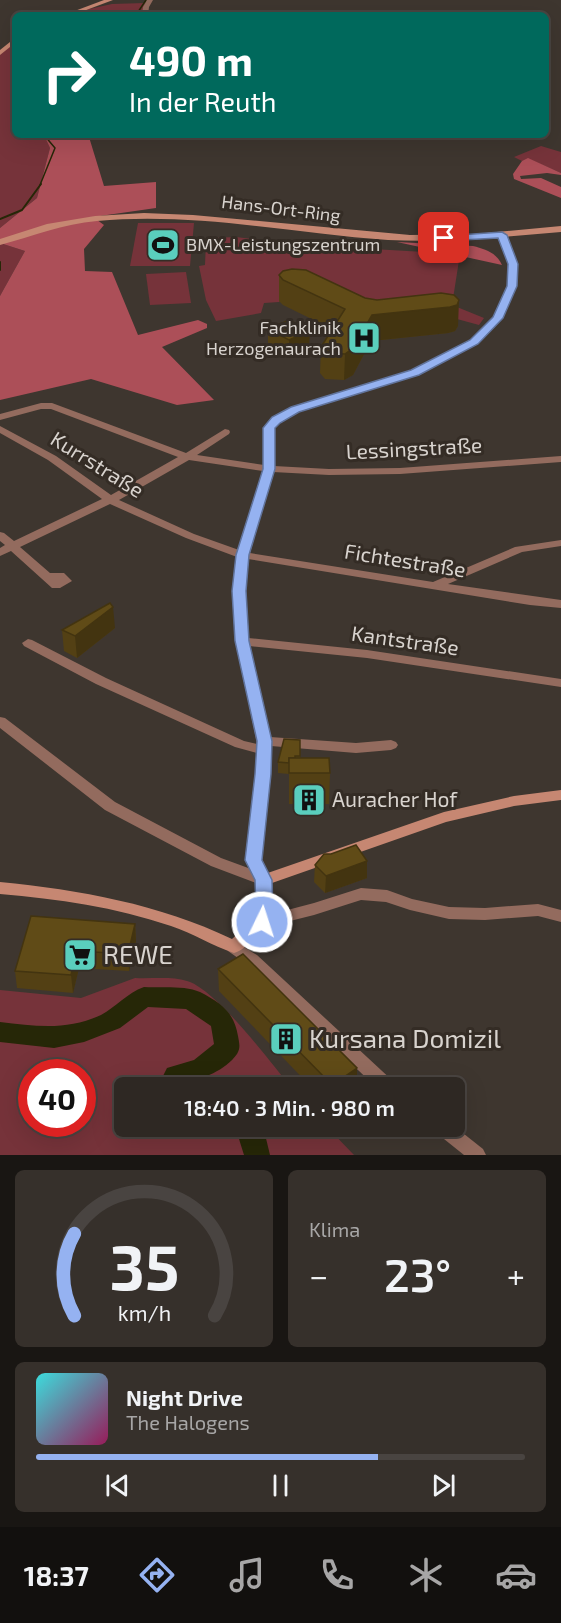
<!DOCTYPE html>
<html lang="de">
<meta charset="utf-8">
<style>
:root{--surface:#2e2823;--page:#36302b;--text:#f1f3f6;--muted:#a7a6a6;--line:#494441;--accent:#95b2f1}
body{margin:0;font-family:"Exo 2",sans-serif;background:var(--page);color:var(--text);height:100vh;display:flex;flex-direction:column;font-size:22px;white-space:nowrap}
*{box-sizing:border-box;margin:0}
p{font-size:20px;color:var(--muted)}
.icon{flex:none;width:33px;height:33px;fill:none;stroke:currentColor;stroke-width:2;stroke-linecap:round;stroke-linejoin:round}
.map{position:relative;height:1155px;overflow:hidden}
.sheet{display:flex;flex-direction:column;gap:15px;padding:15px;background:#191613;flex:1}
.sheet>*{flex:none}
.hud{position:absolute;left:12px;top:12px;width:537px;height:126px;border-radius:9px;box-shadow:0 6px 24px #0002,0 0 0 2px var(--line);background:#00695c;color:#fff;overflow:hidden}
.speed{position:absolute;left:18px;top:1059px;display:flex;gap:12px;font-size:30px;font-weight:700;text-align:center}
.speed>*{display:grid;place-content:center;width:78px;height:78px;border-radius:50%;background:var(--surface);box-shadow:0 6px 24px #0002,0 0 0 2px var(--line);line-height:1}
.speed .limit{border:9px solid #d22;background:#fff;color:#111}
.pin{position:absolute;display:grid;place-items:center;width:51px;height:51px;color:#fff;margin:-26px;border-radius:12px;box-shadow:0 3px 9px #0006}
.me{position:absolute;width:66px;margin:-33px;rotate:4deg;stroke-linejoin:round;filter:drop-shadow(0 0 4px #0008)}
.turn{display:flex;align-items:center;gap:21px;height:126px;padding:0 18px;font-size:27px}
.turn .icon{width:78px;height:78px;stroke-width:2.5}
.turn b{display:block;font-size:42px;line-height:51px}
.big{font-size:45px;font-weight:600;line-height:1.1}
.sheet .card{flex:1;display:flex;flex-direction:column;justify-content:center;gap:9px;min-width:0;padding:0 21px;border-radius:9px;background:var(--page)}
.sheet .dial{align-items:center;gap:0}
.dial svg{height:156px;overflow:visible;fill:none;stroke:var(--line);stroke-width:7;stroke-linecap:round;text-anchor:middle}
.dial text{fill:var(--text);stroke:none}
.song{display:flex;align-items:center;gap:18px}
.cover{width:72px;height:72px;border-radius:9px;background:linear-gradient(135deg,hsl(180 70% 55%),hsl(330 70% 35%))}
.played{height:6px;border-radius:3px;background:linear-gradient(90deg,var(--accent) 70%,var(--line) 70%)}
.keys{display:flex;justify-content:space-around;direction:ltr}
.heat{display:flex;justify-content:space-between;align-items:center;font-size:33px;direction:ltr}
.sheet .tiles{flex:1;display:grid;gap:15px;grid-template-columns:1fr 1fr}
.card:last-child{grid-column:span 2}
.trip{position:absolute;left:114px;top:1077px;width:351px;height:60px;border-radius:9px;background:var(--surface);box-shadow:0 6px 24px #0002,0 0 0 2px var(--line);font-weight:600;line-height:60px;text-align:center}
.tab-bar{display:flex;height:96px;justify-content:space-around;align-items:center;background:#12100e;color:var(--muted)}
.tab-bar .icon{width:42px;height:42px}
.tab-bar .active{color:var(--accent)}
.tab-bar b{font-size:27px;color:var(--text)}
.map>svg:first-child{display:block}
.green{fill:#76333a;fill-rule:evenodd}
.forest{fill:#ac4f58}
.lines{fill:none;stroke-linecap:round;stroke-linejoin:round}
.stream-far1{stroke:#262707;stroke-width:1.5}
.stream{stroke:#262707;stroke-width:2}
.river{fill:#262707;fill-rule:evenodd}
.street{fill:#936b5e;fill-rule:evenodd}
.secondary{fill:#c68772;fill-rule:evenodd}
.wall{fill:#534014}
.shaded-wall{fill:#433410}
.building{fill:#604b17;stroke:#433410;stroke-width:1.5}
.route{fill:#95b2f1;stroke:#61749d;stroke-width:1.5}
.labels{text-anchor:middle;stroke-width:6;stroke-linejoin:round;paint-order:stroke}
.far-street-label{font-size:18px;fill:#d8d3ce;stroke:#342c25}
.far-poi-label{font-size:18px;fill:#d8d3ce;stroke:#342c25;text-anchor:start}
.street-label{font-size:21px;fill:#d8d3ce;stroke:#342c25}
.poi-label{font-size:21px;fill:#d8d3ce;stroke:#342c25;text-anchor:start}
.near-poi-label{font-size:26px;fill:#d8d3ce;stroke:#342c25;text-anchor:start}
</style>
<div class="map">
<svg width="561" height="1155" viewBox="0 0 561 1155">
<rect width="100%" height="100%" fill="#3e362f"/>
<!-- green -->
<g class="green">
<path d="M145,3L142,14L137,15H62L112,4Z"/>
<path d="M15,40V135H44L50,148L37,198L0,228V54Z"/>
<path d="M541,146L561,152V173L529,159L522,161L514,157Z"/>
<path d="M138,223H194L190,266H130Z"/>
<path d="M236,237L302,245L460,254L452,305L484,318L479,325L446,316L285,295L279,302L264,303L261,313L216,321L206,300L199,266L205,265L206,241L213,238Z"/>
<path d="M0,243L25,251L0,296Z"/>
<path d="M186,272L191,303L150,305L146,274Z"/>
<path d="M135,978C151,979 172,976 187,981C216,989 270,1062 291,1087L124,1088V1126L327,1127L354,1155H0V990L81,998ZM32,1072H82V1124H32Z"/>
</g>
<!-- forest -->
<g class="forest">
<path d="M44,135H103L89,137L104,186L156,182V208L93,217L104,225L84,249L85,271L112,272L138,335L198,320L207,324V328L162,347L214,400L177,405L91,379L0,400V296L25,251L0,243V228L37,198L50,148Z"/>
<path d="M528,158L561,173V175L547,173L520,176L521,179L541,178L561,187V198L514,179L513,174L522,161Z"/>
<path d="M397,242L473,246C485,249 497,253 502,265Z"/>
</g>
<g class="lines">
<!-- stream-far1 -->
<g class="stream-far1">
<path d="M136,15L146,0"/>
<path d="M40,185L55,148L44,135"/>
</g>
<!-- stream -->
<g class="stream">
<path d="M0,219L22,210L41,184"/>
<path d="M0,262V270"/>
</g>
<!-- river -->
<g class="river">
<path d="M144,987C161,988 185,985 200,992C221,1003 234,1012 238,1036C239,1042 241,1048 237,1054C225,1071 203,1078 185,1084L183,1088H157L167,1068L194,1060L214,1044L211,1026L186,1009L148,1007L120,1028L84,1042L54,1048L0,1042V1022C35,1026 67,1031 101,1015C116,1007 127,993 144,987Z"/>
<path d="M235,1126H263L270,1155H244Z"/>
</g>
<!-- street -->
<g class="street">
<path d="M147,0H153L149,7L148,15H142L143,7Z"/>
<path d="M502,232L506,235L517,264V286L503,318L477,344L419,375L299,412L280,422L274,428V466L329,469L400,468L561,456V462L400,474L329,475L273,472L250,553L433,582L515,547L561,540V546L522,552L448,584L561,600V608L530,605L248,559L245,591L248,638L367,650L561,679V687L367,658L249,646L270,737L356,743L391,740L396,742L398,745L396,748L391,750L356,753L271,746L270,774L261,859L272,880L269,884L264,886L211,866L105,810L0,728V717L5,718L115,802L221,858L251,869L247,859L257,753L235,747L96,684L24,646L22,643L28,639L32,640L106,678L244,741L257,744L236,641L233,591L237,557L186,538L110,504L20,547L50,573H64L72,581L60,588H52L11,551L0,556V548L5,545L0,541V532L4,533L14,541L102,499L48,460L0,433V426L56,456L111,495L178,457L51,409H41L0,420V414L41,403H52L186,453L225,429L229,430L230,432L229,434L197,455L264,465V427L272,418L291,408L411,371L471,340L494,317L507,286L509,264L498,235ZM189,460L263,471L239,550L194,534L119,500Z"/>
<path d="M361,888L387,890L412,899L449,907L485,908L538,904L561,910V922L538,916L485,920L449,919L410,910L386,902L361,900L314,915L262,928L257,926L254,922L257,918L314,903Z"/>
<path d="M234,941L257,955L395,1083L397,1088H377L245,963L228,951L226,947L228,943Z"/>
<path d="M431,1126H454L483,1149L486,1155H464L434,1131Z"/>
</g>
<!-- secondary -->
<g class="secondary">
<path d="M104,0H113L73,15H64Z"/>
<path d="M15,38V43L0,55V50Z"/>
<path d="M144,213L193,215L410,235L475,234L561,226V232C504,237 446,243 388,240C291,233 195,212 97,221C63,224 33,236 0,245V239L47,224L95,216Z"/>
<path d="M561,790V800L514,806L446,822L272,883C272,907 271,922 253,939C247,945 242,951 234,953C212,946 193,933 171,926C115,907 58,899 0,894V882C80,890 159,904 232,939C249,924 257,919 257,895C257,888 256,882 259,876L444,812L514,796Z"/>
</g>
</g>
<!-- wall -->
<g class="wall">
<path d="M279,275L365,298L458,326L455,331L448,333L371,341L353,375L344,380L325,379L320,373L321,347L332,329L283,305L279,301Z"/>
<path d="M268,329L309,345L289,354L268,343Z"/>
<path d="M115,628L77,658L64,651L62,630Z"/>
<path d="M300,740V758L330,773L329,804H289V774L278,773V762Z"/>
<path d="M367,861V878L325,893L314,882L315,865Z"/>
<path d="M135,924L136,941L129,971L79,968L73,993L17,988L15,971Z"/>
<path d="M218,969L357,1068V1088H312L219,991Z"/>
</g>
<!-- shaded-wall -->
<g class="shaded-wall">
<path d="M459,300L458,326L455,331L448,333L371,341L353,375L344,380L345,354L372,315Z"/>
<path d="M310,331L309,345L289,354V340Z"/>
<path d="M113,607L115,628L77,658L75,636Z"/>
<path d="M367,861V878L325,893L326,876Z"/>
<path d="M135,924L136,941L129,971L128,954Z"/>
<path d="M77,951L79,968L73,993L71,975Z"/>
<path d="M357,1068V1088H332V1085Z"/>
</g>
<!-- building -->
<g class="building">
<path d="M292,269L306,270L365,298L377,300L441,293L454,295L459,300L457,305L450,307L372,315L353,348L345,354L325,353L321,347L345,309L283,280L279,275L283,271Z"/>
<path d="M289,320L310,331L289,340L268,329Z"/>
<path d="M110,603L113,607L75,636L62,630Z"/>
<path d="M284,739L300,740V756H295V758H289V763L278,762Z"/>
<path d="M289,758H329L330,773H289Z"/>
<path d="M356,845L367,861L326,876L315,865L324,854H331Z"/>
<path d="M31,916L135,924L128,954L77,951L71,975L15,971Z"/>
<path d="M243,954L357,1068L332,1085L218,969Z"/>
</g>
<!-- route -->
<path class="route" d="M502,232L507,235L518,264L517,286L503,318L478,344L419,375L299,412L280,423L275,428V469L249,555L246,591L249,641L272,741L271,774L262,860L272,880L273,912L268,926L262,928L256,926L253,922L256,912L255,880L245,860L255,774L257,741L235,641L232,591L236,555L263,469V428L272,417L291,407L411,370L470,340L493,317L507,286L508,264L498,238L444,241L439,238L444,236Z"/>
<!-- icons -->
<defs>
<g id="stadium-square" transform="scale(1.725)"><rect x="-9" y="-9" width="18" height="18" rx="4" fill="#5acebd" stroke="#342c25"/><path d="M0-5a6.5 5 0 1 0 0 10a6.5 5 0 1 0 0-10ZM-3.5-1.8h7v3.6h-7Z" fill="#111"/></g>
<g id="hospital-square" transform="scale(1.725)"><rect x="-9" y="-9" width="18" height="18" rx="4" fill="#5acebd" stroke="#342c25"/><path d="M-5-5h3v3.5h4V-5h3V5h-3V1.5h-4V5h-3Z" fill="#111"/></g>
<g id="building-square" transform="scale(1.725)"><rect x="-9" y="-9" width="18" height="18" rx="4" fill="#5acebd" stroke="#342c25"/><path d="M-4-6H4V6H1V3H-1V6H-4ZM-2.5-4.3h1.7v1.8h-1.7ZM.8-4.3h1.7v1.8H.8ZM-2.5-1h1.7V.8h-1.7ZM.8-1h1.7V.8H.8Z" fill="#111"/></g>
<g id="supermarket-square" transform="scale(1.725)"><rect x="-9" y="-9" width="18" height="18" rx="4" fill="#5acebd" stroke="#342c25"/><path d="M-6-5.5h2.5l.6 2H6L4.5 2H-2.5L-4.4-4H-6ZM-1.5 3.2a1.3 1.3 0 1 0 .1 0ZM3 3.2a1.3 1.3 0 1 0 .1 0Z" fill="#111"/></g>
</defs>
<g fill-rule="evenodd">
<use href="#stadium-square" x="163" y="245"/>
<use href="#hospital-square" x="364" y="338"/>
<use href="#building-square" x="309" y="800"/>
<use href="#supermarket-square" x="80" y="955"/>
<use href="#building-square" x="286" y="1039"/>
</g>
<g class="labels">
<!-- far-street labels -->
<g class="far-street-label">
<text transform="translate(281 209) rotate(7)" y="6">Hans-Ort-Ring</text>
</g>
<!-- far-poi labels -->
<g class="far-poi-label">
<text x="186" y="251">BMX-Leistungszentrum</text>
<text x="341" y="334" text-anchor="end">Fachklinik<tspan x="341" dy="21">Herzogenaurach</tspan></text>
</g>
<!-- street labels -->
<g class="street-label">
<text transform="translate(414 449) rotate(-3)" y="7">Lessingstraße</text>
<text transform="translate(97 465) rotate(32)" y="7">Kurrstraße</text>
<text transform="translate(405 561) rotate(9)" y="7">Fichtestraße</text>
<text transform="translate(405 641) rotate(8)" y="7">Kantstraße</text>
</g>
<!-- poi labels -->
<g class="poi-label">
<text x="332" y="807">Auracher Hof</text>
</g>
<!-- near-poi labels -->
<g class="near-poi-label">
<text x="103" y="964">REWE</text>
<text x="309" y="1048">Kursana Domizil</text>
</g>
</g>
</svg>
<div class="speed"><div class="limit">40</div></div>
<div class="pin" style="left:444px;top:238px;background:#d93025"><svg class="icon" aria-label="arrive" viewBox="0 0 24 24"><path d="M6 21V4h12l-3 4 3 4H6"/></svg></div>
<svg class="me" style="left:262px;top:922px" viewBox="-20 -20 40 40"><circle r="17" fill="#95b2f1" stroke="#fff" stroke-width="3"/><path d="M0-11L8 9 0 5-8 9z" fill="#fff"/></svg>
<div class="trip">18:40 · 3 Min. · 980 m</div>
<div class="hud">
<div class="turn"><svg class="icon" aria-label="right" viewBox="0 0 24 24"><path d="M7 20v-9h11M14 6l5 5-5 5"/></svg><div><b>490 m</b>In der Reuth</div></div>
</div>
</div>
<section class="sheet">
<div class="tiles">
<div class="card dial"><svg viewBox="0 0 100 80">
<path d="M14 69A42 42 0 1 1 86 69"/>
<path d="M14 69A42 42 0 0 1 14 27" stroke="#95b2f1"/>
<text x="50" y="56" font-size="32" font-weight="700">35</text>
<text x="50" y="72" font-size="11">km/h</text>
</svg></div>
<div class="card"><p>Klima</p>
<div class="heat"><a>−</a><b class="big">23°</b><a>+</a></div>
</div>
<div class="card">
<div class="song"><i class="cover"></i><div><b>Night Drive</b><p>The Halogens</p></div></div>
<div class="played"></div>
<div class="keys"><svg class="icon" aria-label="previous" viewBox="0 0 24 24"><path d="M18 5L8 12l10 7zM5 5v14"/></svg><svg class="icon" aria-label="pause" viewBox="0 0 24 24"><path d="M8 5v14M16 5v14"/></svg><svg class="icon" aria-label="next" viewBox="0 0 24 24"><path d="M6 5l10 7-10 7zM19 5v14"/></svg></div>
</div>
</div>
</section>
<nav class="tab-bar">
<b>18:37</b>
<svg class="icon active" aria-label="directions" viewBox="0 0 24 24"><path d="M12 3l9 9-9 9-9-9zM9 14v-3h6M13 9l2 2-2 2"/></svg>
<svg class="icon" aria-label="music" viewBox="0 0 24 24"><path d="M9 18V5l10-2v13"/><circle cx="6" cy="18" r="3"/><circle cx="16" cy="16" r="3"/></svg>
<svg class="icon" aria-label="phone" viewBox="0 0 24 24"><path d="M5 4h4l2 5-3 2q2 4 5 5l2-3 5 2v4C11 20 4 13 5 4z"/></svg>
<svg class="icon" aria-label="climate" viewBox="0 0 24 24"><path d="M12 3v18M4 7l16 10M4 17L20 7"/></svg>
<svg class="icon" aria-label="car" viewBox="0 0 24 24"><path d="M5 17H2v-5l4-1 3-4h7l3 4 3 1v5h-3M9 17h6M6 11h13"/><circle cx="7" cy="17" r="2"/><circle cx="17" cy="17" r="2"/></svg>
</nav>
